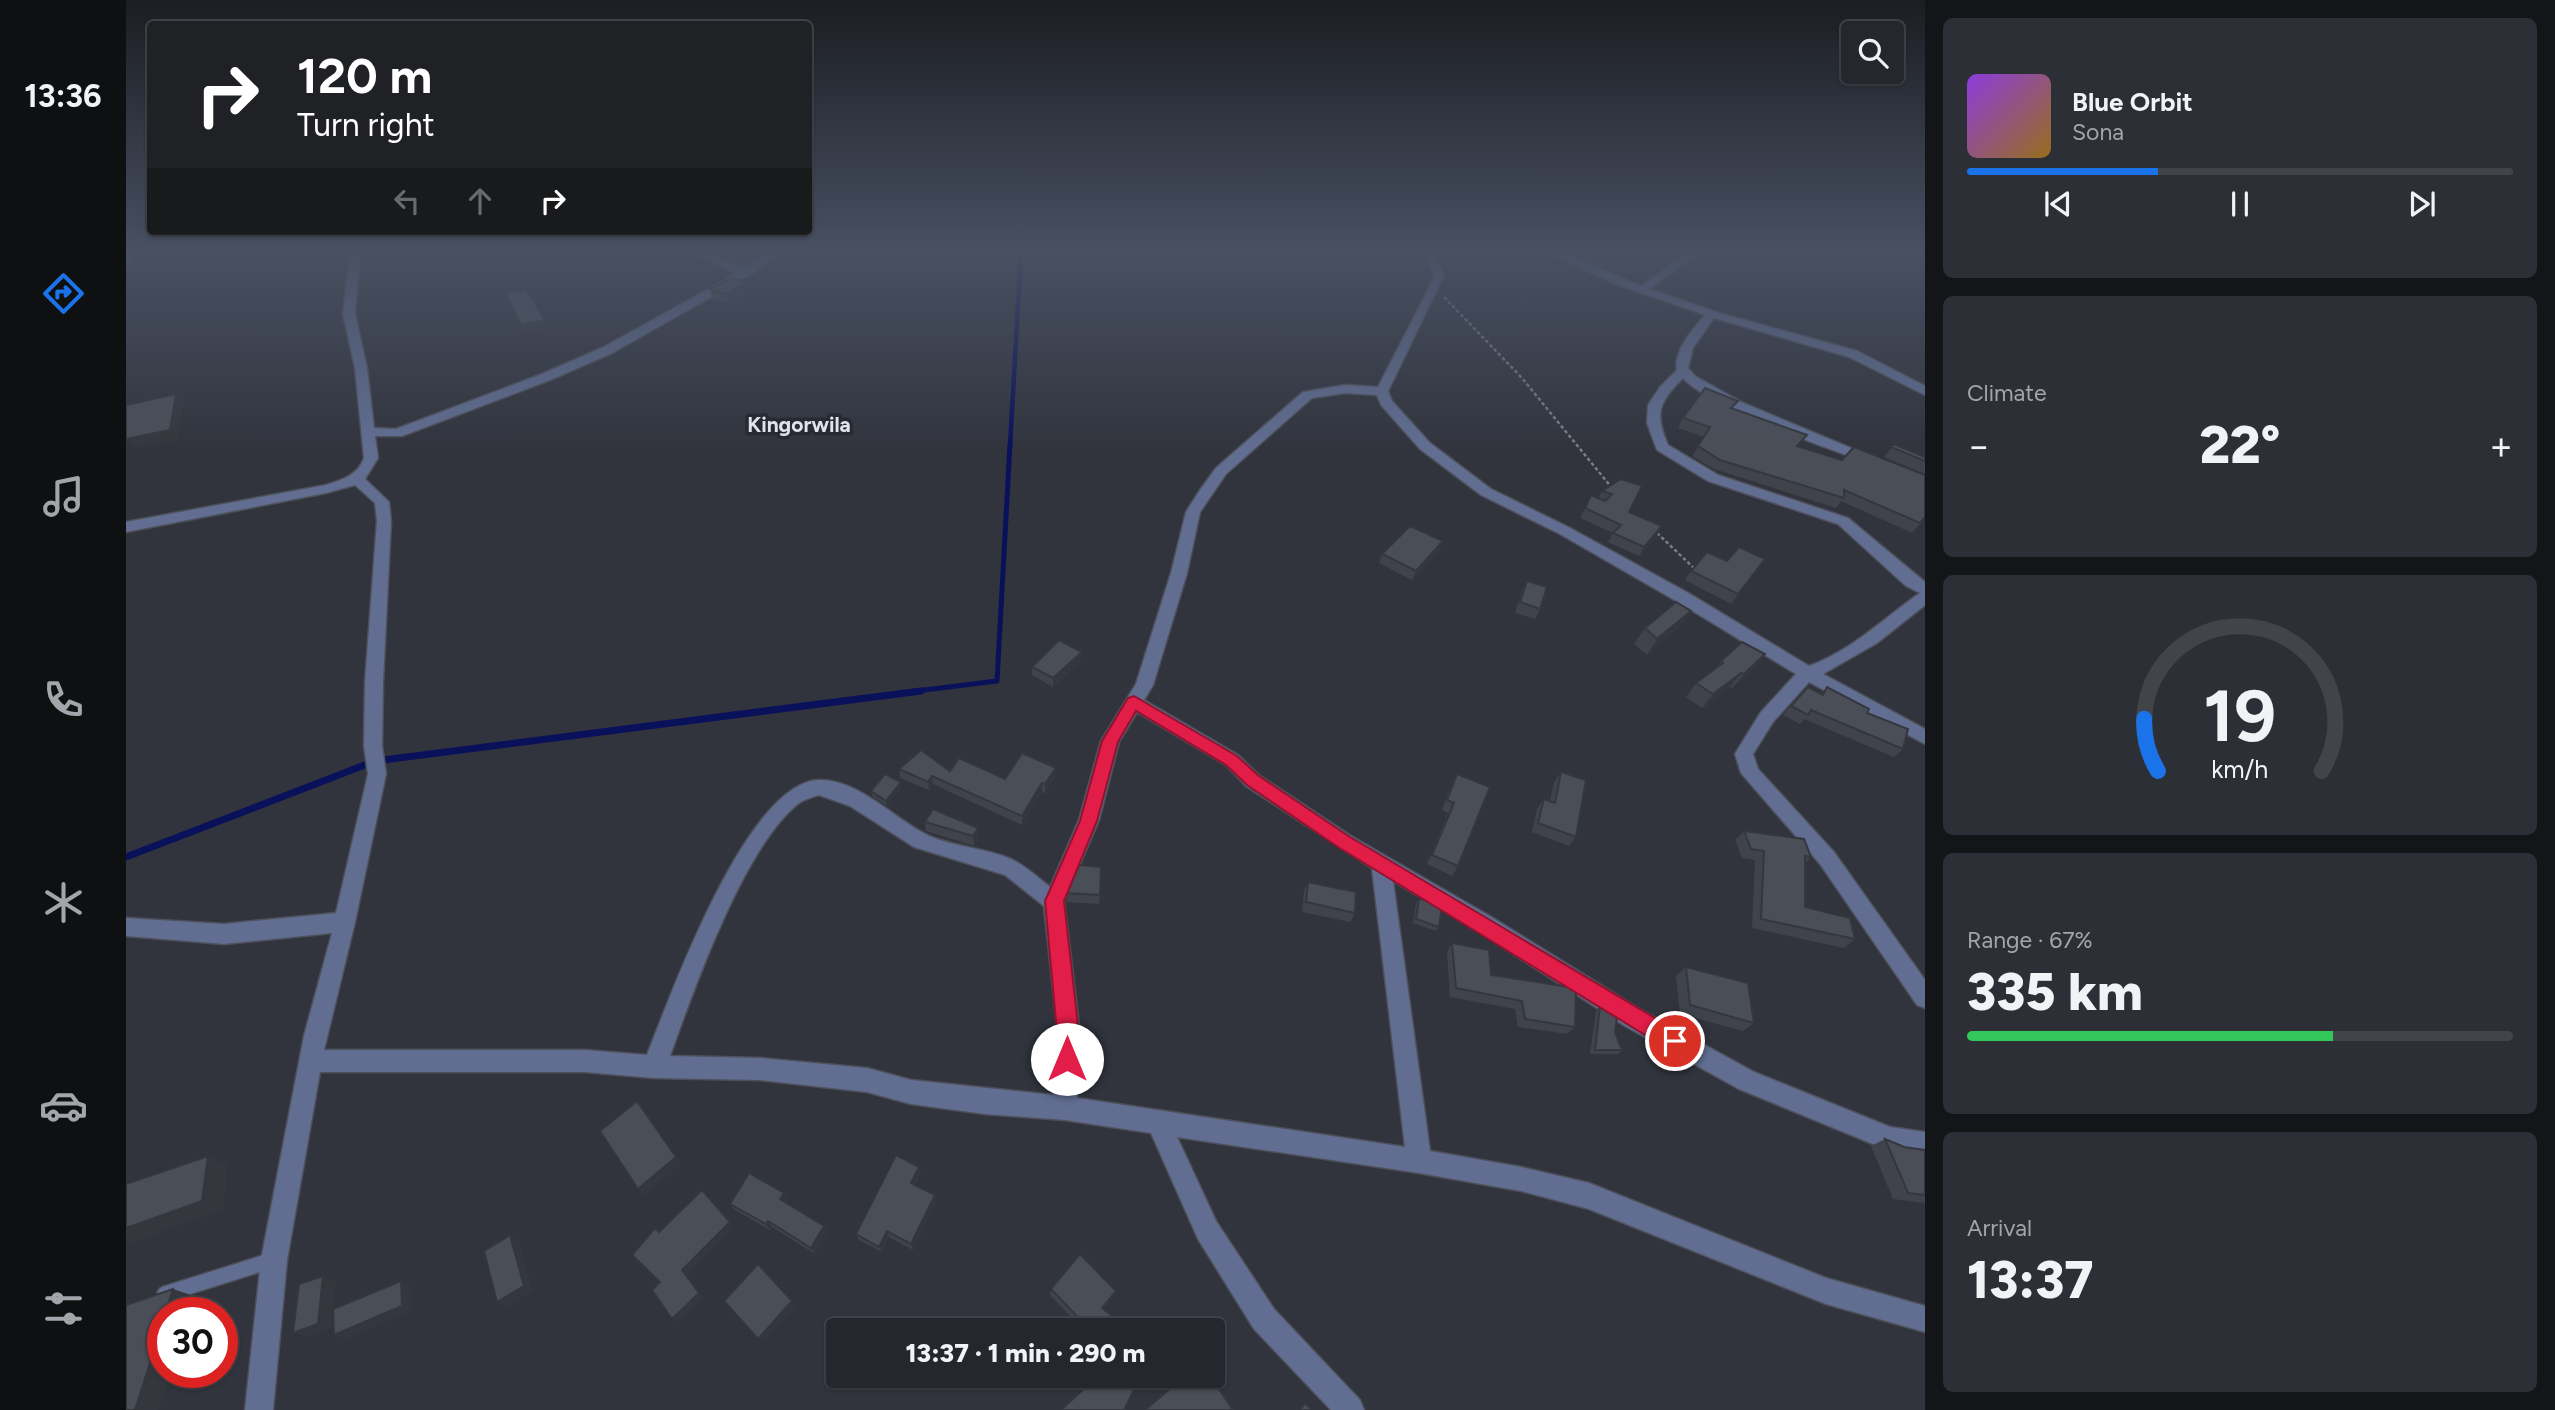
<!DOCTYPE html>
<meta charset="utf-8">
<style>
:root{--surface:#25272e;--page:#2d2f36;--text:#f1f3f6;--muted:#a3a5aa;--line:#42444a;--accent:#1a73e8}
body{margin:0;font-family:Figtree,sans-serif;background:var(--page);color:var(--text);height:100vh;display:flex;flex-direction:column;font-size:26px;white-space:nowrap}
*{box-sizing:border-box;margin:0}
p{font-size:23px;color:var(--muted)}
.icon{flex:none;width:38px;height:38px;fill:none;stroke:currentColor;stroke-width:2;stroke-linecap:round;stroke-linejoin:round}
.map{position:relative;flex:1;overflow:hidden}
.drawer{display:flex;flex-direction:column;gap:18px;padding:18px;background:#141519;width:630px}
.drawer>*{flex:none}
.banner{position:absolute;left:21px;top:21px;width:665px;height:214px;border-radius:7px;box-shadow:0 2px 5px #0004,0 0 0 2px var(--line);background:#202124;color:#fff;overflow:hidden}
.controls{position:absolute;left:1715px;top:21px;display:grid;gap:14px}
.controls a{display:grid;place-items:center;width:63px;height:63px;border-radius:7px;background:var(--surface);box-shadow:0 2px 5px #0004,0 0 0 2px var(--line);font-size:35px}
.speed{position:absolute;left:21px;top:1297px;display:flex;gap:14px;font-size:35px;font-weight:700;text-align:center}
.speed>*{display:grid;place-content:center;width:91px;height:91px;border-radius:50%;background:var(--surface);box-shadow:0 2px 5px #0004,0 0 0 2px var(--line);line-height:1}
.speed .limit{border:10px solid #d22;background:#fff;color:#111}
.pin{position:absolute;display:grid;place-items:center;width:60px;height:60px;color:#fff;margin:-30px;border:4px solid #fff;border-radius:50%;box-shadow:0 2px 7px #0007}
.me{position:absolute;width:77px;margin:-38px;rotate:0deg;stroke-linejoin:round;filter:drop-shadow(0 0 5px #0008)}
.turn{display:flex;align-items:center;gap:24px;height:147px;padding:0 35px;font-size:32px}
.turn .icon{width:91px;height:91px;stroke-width:2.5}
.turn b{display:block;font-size:49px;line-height:60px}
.lanes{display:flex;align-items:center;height:66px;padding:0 35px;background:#0003;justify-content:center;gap:35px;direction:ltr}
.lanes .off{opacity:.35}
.big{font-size:52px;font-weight:800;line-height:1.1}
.drawer .tile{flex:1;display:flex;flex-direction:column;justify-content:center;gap:10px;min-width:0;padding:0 24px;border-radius:10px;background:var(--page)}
.drawer .dial{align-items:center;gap:0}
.dial svg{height:182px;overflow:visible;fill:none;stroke:var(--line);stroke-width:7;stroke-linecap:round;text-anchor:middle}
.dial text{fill:var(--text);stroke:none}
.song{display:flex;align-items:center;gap:21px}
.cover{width:84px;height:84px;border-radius:10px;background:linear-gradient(135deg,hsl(270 70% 55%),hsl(40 70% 35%))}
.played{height:7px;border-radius:4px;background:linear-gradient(90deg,var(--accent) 35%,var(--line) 35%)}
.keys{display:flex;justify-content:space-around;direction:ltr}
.heat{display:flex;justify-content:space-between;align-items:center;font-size:38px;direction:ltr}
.charge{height:10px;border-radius:5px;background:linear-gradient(90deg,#34c759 67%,var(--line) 0)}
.trip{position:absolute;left:700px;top:1318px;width:399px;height:70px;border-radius:7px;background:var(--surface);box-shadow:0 2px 5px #0004,0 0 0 2px var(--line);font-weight:800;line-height:70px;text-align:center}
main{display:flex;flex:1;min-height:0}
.tabs{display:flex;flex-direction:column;width:126px;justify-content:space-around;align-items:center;background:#0f1012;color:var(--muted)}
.tabs .icon{width:49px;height:49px}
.tabs .on{color:var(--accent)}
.tabs b{font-size:32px;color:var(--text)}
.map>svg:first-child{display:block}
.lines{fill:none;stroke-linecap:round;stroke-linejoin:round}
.stream-far2{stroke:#0a115b;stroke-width:4.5}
.stream-far1{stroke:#0a115b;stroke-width:5}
.stream{stroke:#0a115b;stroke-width:7}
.service-casing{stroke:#4d5059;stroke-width:18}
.minor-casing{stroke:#4d5059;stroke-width:3}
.path{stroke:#7a7d85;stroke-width:2.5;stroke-dasharray:3.5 2.5;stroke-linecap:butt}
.service{stroke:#616e92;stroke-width:15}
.minor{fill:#616e92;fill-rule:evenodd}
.wall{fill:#40434b}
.shaded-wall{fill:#34373d}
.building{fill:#4a4e57;stroke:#34373d;stroke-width:2}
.route{fill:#e11d48;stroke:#92132f;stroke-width:2}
.labels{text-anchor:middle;stroke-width:7;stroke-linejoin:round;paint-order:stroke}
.far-quarter-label{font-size:21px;font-weight:bold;fill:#e0e3e9;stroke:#272a33}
</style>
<main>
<nav class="tabs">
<b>13:36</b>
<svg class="icon on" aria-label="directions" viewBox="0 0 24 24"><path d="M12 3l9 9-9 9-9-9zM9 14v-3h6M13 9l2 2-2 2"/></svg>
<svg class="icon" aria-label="music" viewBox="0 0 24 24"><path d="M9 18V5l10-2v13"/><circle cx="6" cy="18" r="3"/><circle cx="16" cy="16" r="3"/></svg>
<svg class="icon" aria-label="phone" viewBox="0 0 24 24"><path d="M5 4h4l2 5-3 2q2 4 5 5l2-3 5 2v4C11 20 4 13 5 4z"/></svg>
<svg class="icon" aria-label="climate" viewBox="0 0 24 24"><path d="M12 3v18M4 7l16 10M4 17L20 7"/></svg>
<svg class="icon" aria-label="car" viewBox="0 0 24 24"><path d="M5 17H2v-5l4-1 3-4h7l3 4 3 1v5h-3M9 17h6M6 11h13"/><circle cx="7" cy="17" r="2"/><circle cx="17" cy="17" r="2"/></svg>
<svg class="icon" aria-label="filters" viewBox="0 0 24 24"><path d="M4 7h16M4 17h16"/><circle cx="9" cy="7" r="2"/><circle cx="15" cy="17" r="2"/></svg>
</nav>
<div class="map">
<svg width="1799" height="1410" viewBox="0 0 1799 1410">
<rect width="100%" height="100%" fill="#31343d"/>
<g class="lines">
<!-- stream-far2 -->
<path class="stream-far2" d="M884,446L895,252"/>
<!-- stream-far1 -->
<path class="stream-far1" d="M782,692L871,681L884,444"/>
<!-- stream -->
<path class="stream" d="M0,857L249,761L795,691"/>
<!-- service casing -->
<g class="service-casing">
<path id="service" d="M39,1294L147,1260"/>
</g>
<!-- minor casing -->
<g class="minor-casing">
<g id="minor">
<path d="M0,252H9L4,263L0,264Z"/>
<path d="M224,252H234L229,314L241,368L248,428L270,429L416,374L478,347L611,273L562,252H577L618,268L642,252H655L624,275L486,353L424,380L276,436H249L252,458L239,479L263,502L265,521L257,682L256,746L260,774L229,922L198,1050H459L521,1055C544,997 622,778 695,780C735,781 768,819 803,836C829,847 859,848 885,859C900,866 911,877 924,887L953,820L975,741L1010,684L1045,573L1060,512L1074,490L1090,468L1177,392L1219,385L1252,387L1303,288L1308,275L1296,252H1306L1318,275L1262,391L1266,401L1304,443L1365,489L1444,528L1564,594L1683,666C1725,651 1758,618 1794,593L1780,586L1712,524L1582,481L1531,450L1521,423L1522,405L1534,387L1551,370C1547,351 1567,329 1579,315L1487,283L1420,252H1435L1515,286L1562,252H1574L1524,289L1590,312L1731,351L1799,386V395L1723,357L1588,318L1567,348L1562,368L1569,376L1615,402L1751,459L1749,462H1739C1697,446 1584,408 1557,378C1533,402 1528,413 1542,445L1592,475L1722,518L1799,582V605L1751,643L1697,674L1799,729V744L1683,682L1647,722L1627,754L1632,769L1708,852L1799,980V1008L1791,1005L1694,864L1615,773L1609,754L1612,749L1635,712L1670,674L1552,602L1434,534L1355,495L1294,449L1255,405L1251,395L1219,393L1186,398L1100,474L1074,512L1061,573L1027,685L1018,700L1112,755L1134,776L1225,836L1367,918L1515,1010L1628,1072L1764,1127L1799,1132V1156L1764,1151L1613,1089L1499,1026L1353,932L1267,881L1304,1151L1395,1167L1463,1183L1700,1278L1799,1306V1332L1700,1304L1463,1209L1395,1191L1293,1173L1051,1137L1090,1221L1148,1309L1234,1400L1238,1410H1205L1128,1329L1072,1239L1025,1133L939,1120L859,1114L785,1104L741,1092L634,1080L528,1078L459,1072H194L161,1260L147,1410H119L135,1260L178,1036L206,933L98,944L0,936V918L98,924L210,913L242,774L238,746L239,682L251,521L249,503L229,485L200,493L0,532V522L200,485C216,480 232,475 238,458L229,368L217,314ZM1011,712L1100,765L1120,786L1246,868L1279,1147L951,1098L954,1034L938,901L973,820L993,742ZM693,795L724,806L788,847L879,875L918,906L932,1034L928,1095L785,1080L741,1068L634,1058L544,1056C568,989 618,846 673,803C679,799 687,797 693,795Z"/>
</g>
</g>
<!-- path -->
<g class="path">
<path d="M1318,297L1396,378L1486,488"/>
<path d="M1531,533L1571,571"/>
</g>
<!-- service -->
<use href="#service" class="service"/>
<!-- minor -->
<use href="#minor" class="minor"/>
</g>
<!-- wall -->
<g class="wall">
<path d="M584,289L623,292L603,303L587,299Z"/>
<path d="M1607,409L1672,447L1716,460L1799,474L1758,457L1768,444L1799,457V518L1786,533L1715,501L1710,508L1588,469L1566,456L1578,437L1552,428L1557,418Z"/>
<path d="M1495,479L1503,512L1531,536L1513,556L1482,542L1487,533L1454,518L1465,495L1472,498L1476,491Z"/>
<path d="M1314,550L1286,580L1253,563L1256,554Z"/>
<path d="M1639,559L1605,604L1559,580L1565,571L1601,561Z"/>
<path d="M1401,581L1414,609L1409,619L1389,613L1396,591Z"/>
<path d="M1565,611L1554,626L1521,655L1508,644L1519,628Z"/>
<path d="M1639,654L1628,668L1606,688L1604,687L1576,708L1560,697L1570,683L1590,668L1595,661Z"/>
<path d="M955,661L927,687L906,675V667Z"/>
<path d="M1682,687L1695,694L1701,687L1741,713L1777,749L1768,757L1678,719L1674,724L1657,715Z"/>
<path d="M773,769L824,771L879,779L930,776L919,793L916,792L896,825L807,784L803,790L774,778Z"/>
<path d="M1435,772L1450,837L1443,846L1406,832L1411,809L1418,799L1424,801L1428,782Z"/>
<path d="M1331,774L1332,866L1326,876L1301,864L1322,813L1316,810L1326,784Z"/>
<path d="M776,787L761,806L746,796L745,791Z"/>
<path d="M799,822L852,828L853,837L848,846L800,831Z"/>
<path d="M1618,831L1685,857L1679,863V907L1729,939L1718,948L1626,928L1629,860L1616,858L1609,840Z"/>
<path d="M1182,882L1229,913L1224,922L1176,912L1178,891Z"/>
<path d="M941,893L974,895L973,904L941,902Z"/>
<path d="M1293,898L1313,927L1310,931L1287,923L1290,903Z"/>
<path d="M1326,943L1365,975L1449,1027L1441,1034L1392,1027L1389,1009L1324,997L1321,952Z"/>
<path d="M1560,967L1628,1023L1617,1031L1554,1014L1550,976Z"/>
<path d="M1474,1006L1489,1032L1496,1050L1492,1054H1464L1470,1011Z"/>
<path d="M1759,1139L1778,1147L1799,1150V1203L1767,1199L1745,1146Z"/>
<path d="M793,1167L795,1174L789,1185L809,1195L810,1202L787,1250L763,1237L756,1252L733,1240L730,1234Z"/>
<path d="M662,1199L660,1203L698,1226L702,1232L689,1254L646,1227L644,1230L609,1210L604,1204Z"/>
<path d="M925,1289L990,1291L988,1296L978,1309L1005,1330H958L924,1295Z"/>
</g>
<!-- shaded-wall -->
<g class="shaded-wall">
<path d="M621,282L623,292L603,303L600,294Z"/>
<path d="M419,320L422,329L399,334L395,325Z"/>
<path d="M50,394L58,404L52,440L6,449L2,443L0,444V432Z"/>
<path d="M1536,526L1531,536L1513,556L1518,547Z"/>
<path d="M1317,541L1314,550L1286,580L1290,571Z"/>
<path d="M1565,611L1554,626L1521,655L1531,639Z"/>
<path d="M956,652L955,661L927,687V678Z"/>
<path d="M1639,654L1628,668L1606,688L1618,674Z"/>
<path d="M1615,673L1604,687L1576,708L1587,694Z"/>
<path d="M930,768V776L919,793V784Z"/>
<path d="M806,776L807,784L803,790L802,782Z"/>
<path d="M775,782L776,787L761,806L760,801Z"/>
<path d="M916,783V792L896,825V816Z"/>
<path d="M852,828L853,837L848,846L847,836Z"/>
<path d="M511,1101L556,1164L519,1195L512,1189Z"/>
<path d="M82,1156L102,1166L97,1210L5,1243L0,1241V1228Z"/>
<path d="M793,1167L795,1174L787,1190L785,1183Z"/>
<path d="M658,1193L662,1199L659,1206L654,1199Z"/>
<path d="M809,1195L810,1202L787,1250L785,1244Z"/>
<path d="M642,1221L646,1227L644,1230L640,1224Z"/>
<path d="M604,1222L608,1227L561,1275L578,1298L552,1323L546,1319L556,1270Z"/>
<path d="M698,1226L702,1232L689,1254L685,1248Z"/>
<path d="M761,1231L763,1237L756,1252L753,1247Z"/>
<path d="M384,1235L393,1241L407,1291L380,1307L371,1302Z"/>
<path d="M197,1276L210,1281L205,1328L181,1337L167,1333Z"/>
<path d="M275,1281L286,1286L287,1310L221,1339L208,1335Z"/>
<path d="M47,1289L68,1296L63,1312H40Z"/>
<path d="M990,1291L988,1296L975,1314L976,1308Z"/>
<path d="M666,1301L670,1306L637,1343L632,1339Z"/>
<path d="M37,1322V1372H45L33,1410H9Z"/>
</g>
<!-- building -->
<g class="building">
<path d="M605,278L621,282L600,294L584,289Z"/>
<path d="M400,289L419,320L395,325L380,294Z"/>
<path d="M1579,388L1612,401L1605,408L1681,435L1671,446L1716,460L1728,447L1799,475V517L1794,523L1718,490V498L1594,460L1572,446L1584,427L1557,418Z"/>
<path d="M50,394L44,430L0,439V405Z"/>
<path d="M1768,444L1799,457V461L1765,447Z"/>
<path d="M1495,479L1516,486L1503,512L1536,526L1518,547L1487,533L1495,525L1459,508L1465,495L1479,501L1486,494L1476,491Z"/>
<path d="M1284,526L1317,541L1290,571L1256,554Z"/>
<path d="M1613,547L1639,559L1612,594L1565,571L1581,552L1601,561Z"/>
<path d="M1401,581L1421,587L1414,609L1394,602Z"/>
<path d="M1550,602L1565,611L1531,639L1519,628Z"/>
<path d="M933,640L956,652L927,678L906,667Z"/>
<path d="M1616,642L1639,654L1618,674L1615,673L1587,694L1570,683L1597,663L1595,661Z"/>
<path d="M1682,687L1697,695L1701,687L1743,709L1741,713L1782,729L1777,749L1685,710L1682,715L1665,706Z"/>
<path d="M795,750L824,771L833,758L879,779L896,753L930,768L919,784L916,783L896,816L806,776L802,782L773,769Z"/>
<path d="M1435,772L1460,780L1450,837L1412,823L1418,799L1429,803Z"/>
<path d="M759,774L775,782L760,801L745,791Z"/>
<path d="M1331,774L1364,787L1332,866L1306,855L1328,803L1321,800Z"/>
<path d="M807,809L852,828L847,836L799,822Z"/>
<path d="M1618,831L1678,839L1685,857L1679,856V907L1724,918L1729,939L1635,919L1638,851L1625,849Z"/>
<path d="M953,865L975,867L974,895L941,893Z"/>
<path d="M1182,882L1230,892L1229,913L1180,902Z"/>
<path d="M1293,898L1316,907L1313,927L1290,919Z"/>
<path d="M1326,943L1363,950L1365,975L1450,988L1449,1027L1399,1019L1396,1001L1330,988Z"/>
<path d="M1560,967L1622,983L1628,1023L1564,1005Z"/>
<path d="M1474,1006L1491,1017L1489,1032L1496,1050H1469Z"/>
<path d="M511,1101L550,1157L512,1189L474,1131Z"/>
<path d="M1759,1139L1778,1147L1799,1150V1195L1782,1193Z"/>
<path d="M770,1155L793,1167L785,1183L809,1195L785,1244L761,1231L753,1247L730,1234Z"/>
<path d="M82,1156L76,1201L0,1228V1184Z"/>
<path d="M623,1173L658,1193L654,1199L698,1226L685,1248L642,1221L640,1224L604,1204Z"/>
<path d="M576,1190L604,1222L556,1270L573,1293L546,1319L526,1290L534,1282L506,1255L529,1228L533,1232Z"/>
<path d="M384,1235L398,1286L371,1302L358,1251Z"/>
<path d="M954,1254L990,1291L976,1308L1005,1330H964L925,1289Z"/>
<path d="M632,1264L666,1301L632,1339L598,1301Z"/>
<path d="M197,1276L192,1324L167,1333L173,1284Z"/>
<path d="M275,1281L276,1306L208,1335L207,1309Z"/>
<path d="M47,1289L40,1312H37V1322L9,1410H0V1305Z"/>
<path d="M972,1376H1015L998,1410H935Z"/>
<path d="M1059,1376H1084L1107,1410H1019Z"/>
<path d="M1179,1403L1186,1410H1174Z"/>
</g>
<!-- sky -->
<linearGradient id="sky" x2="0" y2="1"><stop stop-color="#1b1d22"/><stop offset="0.56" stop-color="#485062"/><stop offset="1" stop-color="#485062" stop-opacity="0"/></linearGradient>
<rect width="1799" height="450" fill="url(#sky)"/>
<!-- route -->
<path class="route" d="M1008,696L1111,756L1133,776L1224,837L1556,1034L1559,1041L1556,1049L1549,1051L1542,1049L1212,847L1121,785L1100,765L1010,711L992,742L971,821L938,901L953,1034L949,1066L941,1069L934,1066L919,901L954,821L976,741L1002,698Z"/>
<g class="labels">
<!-- far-quarter labels -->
<g class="far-quarter-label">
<text x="673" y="432">Kingorwila</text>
</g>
</g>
</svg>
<div class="controls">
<a><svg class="icon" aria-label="search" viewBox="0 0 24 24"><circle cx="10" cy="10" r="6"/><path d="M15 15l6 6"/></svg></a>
</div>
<div class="speed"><div class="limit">30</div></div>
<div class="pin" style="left:1549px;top:1041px;background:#d93025"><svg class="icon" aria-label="arrive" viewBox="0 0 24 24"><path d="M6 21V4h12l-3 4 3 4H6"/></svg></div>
<svg class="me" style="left:941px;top:1059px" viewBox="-20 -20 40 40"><circle r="19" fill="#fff"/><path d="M0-13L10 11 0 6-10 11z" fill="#e11d48"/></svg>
<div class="trip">13:37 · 1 min · 290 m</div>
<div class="banner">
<div class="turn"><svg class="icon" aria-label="right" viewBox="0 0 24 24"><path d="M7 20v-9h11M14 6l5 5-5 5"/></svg><div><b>120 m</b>Turn right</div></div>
<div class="lanes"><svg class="icon off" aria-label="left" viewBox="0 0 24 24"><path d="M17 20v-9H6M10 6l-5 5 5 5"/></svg><svg class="icon off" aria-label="ahead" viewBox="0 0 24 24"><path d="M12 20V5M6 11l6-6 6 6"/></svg><svg class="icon" aria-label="right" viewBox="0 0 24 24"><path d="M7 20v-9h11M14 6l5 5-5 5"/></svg></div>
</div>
</div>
<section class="drawer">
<div class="tile">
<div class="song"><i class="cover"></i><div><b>Blue Orbit</b><p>Sona</p></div></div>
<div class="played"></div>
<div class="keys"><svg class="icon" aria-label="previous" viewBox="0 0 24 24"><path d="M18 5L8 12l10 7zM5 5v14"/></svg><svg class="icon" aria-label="pause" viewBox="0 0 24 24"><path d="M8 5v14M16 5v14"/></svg><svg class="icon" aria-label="next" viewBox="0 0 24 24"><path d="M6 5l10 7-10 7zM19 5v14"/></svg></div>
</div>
<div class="tile"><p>Climate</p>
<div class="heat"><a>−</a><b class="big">22°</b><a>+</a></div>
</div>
<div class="tile dial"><svg viewBox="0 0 100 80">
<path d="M14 69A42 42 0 1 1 86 69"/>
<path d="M14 69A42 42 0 0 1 8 46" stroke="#1a73e8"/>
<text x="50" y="56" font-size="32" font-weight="700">19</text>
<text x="50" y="72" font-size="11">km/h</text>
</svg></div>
<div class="tile"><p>Range · 67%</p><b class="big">335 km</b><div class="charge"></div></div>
<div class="tile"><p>Arrival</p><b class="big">13:37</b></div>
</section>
</main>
